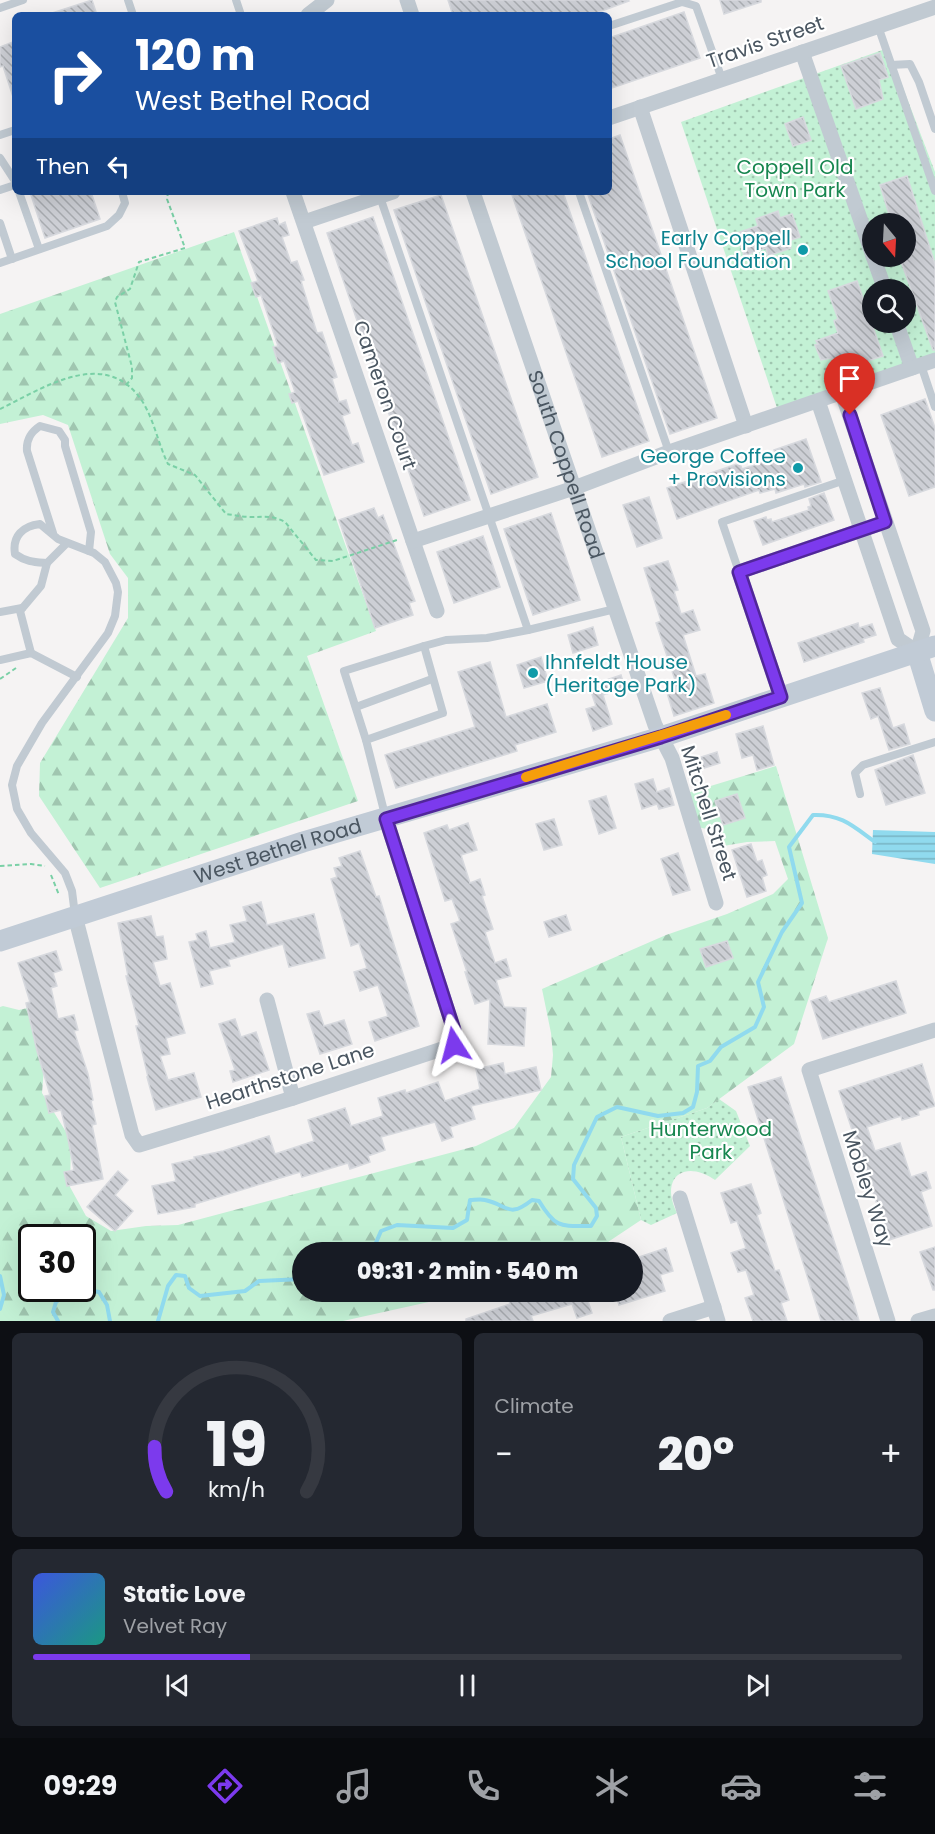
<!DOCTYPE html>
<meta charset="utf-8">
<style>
:root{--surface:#171b24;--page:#242831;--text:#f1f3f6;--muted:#9ea1a6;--line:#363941;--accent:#7c3aed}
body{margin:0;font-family:Poppins,sans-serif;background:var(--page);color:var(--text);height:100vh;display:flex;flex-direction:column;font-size:22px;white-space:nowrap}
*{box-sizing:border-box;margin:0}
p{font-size:20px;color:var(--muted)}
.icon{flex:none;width:33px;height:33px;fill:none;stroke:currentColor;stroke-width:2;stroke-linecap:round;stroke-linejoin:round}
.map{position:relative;height:1321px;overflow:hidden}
.sheet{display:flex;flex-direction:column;gap:12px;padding:12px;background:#0d0f14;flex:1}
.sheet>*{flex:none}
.hud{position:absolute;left:12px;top:12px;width:600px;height:183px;border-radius:9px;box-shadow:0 6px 24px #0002;background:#1a4fa0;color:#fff;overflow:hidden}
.needle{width:39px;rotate:162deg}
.buttons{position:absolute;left:862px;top:213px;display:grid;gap:12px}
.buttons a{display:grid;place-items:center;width:54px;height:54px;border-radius:50%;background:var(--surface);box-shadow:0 6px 24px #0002;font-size:30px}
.speed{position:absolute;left:18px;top:1224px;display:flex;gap:12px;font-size:30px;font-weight:700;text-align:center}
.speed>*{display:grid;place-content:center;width:78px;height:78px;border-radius:50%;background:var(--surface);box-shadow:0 6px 24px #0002;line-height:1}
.speed .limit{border:3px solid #111;border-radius:9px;background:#fff;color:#111}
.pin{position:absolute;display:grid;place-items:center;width:51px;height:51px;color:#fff;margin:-62px -26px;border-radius:50% 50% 50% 0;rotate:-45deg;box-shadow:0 0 6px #0007}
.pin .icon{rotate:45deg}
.me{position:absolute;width:66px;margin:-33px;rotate:351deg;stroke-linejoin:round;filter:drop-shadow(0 0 4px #0008)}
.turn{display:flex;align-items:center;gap:21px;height:126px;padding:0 24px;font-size:27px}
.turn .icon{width:78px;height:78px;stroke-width:2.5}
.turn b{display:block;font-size:42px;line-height:51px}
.then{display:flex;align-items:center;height:57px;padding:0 24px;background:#0003;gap:12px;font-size:22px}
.big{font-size:45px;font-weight:800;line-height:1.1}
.sheet .tile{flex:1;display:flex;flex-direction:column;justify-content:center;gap:9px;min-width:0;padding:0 21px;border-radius:9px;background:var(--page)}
.sheet .dial{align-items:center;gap:0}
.dial svg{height:156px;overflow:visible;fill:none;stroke:var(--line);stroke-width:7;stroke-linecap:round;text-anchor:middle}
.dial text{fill:var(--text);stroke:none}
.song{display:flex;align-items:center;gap:18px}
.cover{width:72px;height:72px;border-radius:9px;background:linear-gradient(135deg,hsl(230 70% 55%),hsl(170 70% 35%))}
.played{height:6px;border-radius:3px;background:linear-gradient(90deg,var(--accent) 25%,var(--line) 25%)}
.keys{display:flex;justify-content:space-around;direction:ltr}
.heat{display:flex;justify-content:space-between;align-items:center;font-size:33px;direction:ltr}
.sheet .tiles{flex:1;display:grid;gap:12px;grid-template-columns:1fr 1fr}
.tile:last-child{grid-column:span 2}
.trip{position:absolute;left:292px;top:1242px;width:351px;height:60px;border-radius:30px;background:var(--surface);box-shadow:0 6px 24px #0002;font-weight:800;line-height:60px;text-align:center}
.menu{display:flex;height:96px;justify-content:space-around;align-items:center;background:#090b0e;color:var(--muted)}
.menu .icon{width:42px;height:42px}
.menu .current{color:var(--accent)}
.menu b{font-size:27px;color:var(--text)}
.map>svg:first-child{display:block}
.grass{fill:url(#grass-dots);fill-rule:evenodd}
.forest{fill:url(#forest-firs);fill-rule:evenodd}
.water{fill:url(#water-rules)}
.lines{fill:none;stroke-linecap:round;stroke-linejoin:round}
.stream{stroke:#90daee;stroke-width:4}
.building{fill:url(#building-back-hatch);stroke:#d7d9de;stroke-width:1.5}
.path{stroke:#7ad0a6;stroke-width:2;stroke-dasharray:4.5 3;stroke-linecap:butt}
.lane{stroke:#c1cad2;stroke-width:8}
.street{stroke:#c1cad2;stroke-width:15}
.secondary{stroke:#c1cbd6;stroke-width:21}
.route-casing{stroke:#51269a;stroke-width:15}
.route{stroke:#7c3aed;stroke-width:10}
.slow{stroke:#f59e0b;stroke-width:10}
.culture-dot{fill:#0f9aa8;stroke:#fff;stroke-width:2}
.labels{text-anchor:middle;stroke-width:4.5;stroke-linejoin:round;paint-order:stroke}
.street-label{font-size:20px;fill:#4a5661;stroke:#fff}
.park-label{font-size:20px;fill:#17864f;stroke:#fff}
.culture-label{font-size:20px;fill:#0d838f;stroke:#fff;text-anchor:end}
</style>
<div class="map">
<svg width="935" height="1321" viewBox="0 0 935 1321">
<defs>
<pattern id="grass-dots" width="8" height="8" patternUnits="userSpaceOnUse" patternTransform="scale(1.5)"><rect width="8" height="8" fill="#c3f1d5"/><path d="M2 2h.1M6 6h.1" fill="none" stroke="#a0c6b0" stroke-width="1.8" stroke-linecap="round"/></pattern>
<pattern id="forest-firs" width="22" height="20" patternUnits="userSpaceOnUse" patternTransform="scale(1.5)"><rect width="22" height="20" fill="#c3f1d5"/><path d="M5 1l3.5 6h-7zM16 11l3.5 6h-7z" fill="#a0c6b0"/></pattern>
<pattern id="water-rules" width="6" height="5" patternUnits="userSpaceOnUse" patternTransform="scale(1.5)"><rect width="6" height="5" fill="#90daee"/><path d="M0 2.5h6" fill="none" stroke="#78b4c4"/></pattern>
<pattern id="building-back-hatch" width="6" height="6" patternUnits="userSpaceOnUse" patternTransform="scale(1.5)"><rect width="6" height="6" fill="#cdcfd5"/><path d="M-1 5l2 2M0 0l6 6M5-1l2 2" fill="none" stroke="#a8abb0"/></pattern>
</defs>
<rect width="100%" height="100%" fill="#f5f3f3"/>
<!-- grass -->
<g class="grass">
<path d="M888,48L935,172V353L777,408L681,122ZM873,224H906V256H873ZM873,290H906V322H873Z"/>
<path d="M719,1099L736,1111L750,1146L715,1180C685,1159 659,1177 677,1213L651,1225L641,1220L621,1137L707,1108Z"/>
</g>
<!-- forest -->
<g class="forest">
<path d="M234,232L376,631L307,656L358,801L100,888L39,796L40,763L128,618V578L110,554L68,425L43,415L0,424V314Z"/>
<path d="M776,766L828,938L794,1044L707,1108L621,1137L641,1220L593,1252H303V1292H474L343,1321H0V1007L3,1006L19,1010L36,1006L45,1055L42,1093L71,1140L70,1187L86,1216L111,1231L146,1226L178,1225L476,1146L514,1128L551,1077L553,1055L551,1033L542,989L666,935L727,914L773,894L788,879L775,841L747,842L723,846L717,831L692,826L681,795ZM32,1238H82V1288H32Z"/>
</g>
<!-- water -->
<path class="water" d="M873,830L935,832V864L872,854Z"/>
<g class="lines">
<!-- stream -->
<g class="stream">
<path d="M372,1252L381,1231L397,1225L453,1228L467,1220L470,1200C474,1200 481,1199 485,1200C508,1205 508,1219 532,1200L539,1201C556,1229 561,1226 591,1226L597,1216L596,1208L573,1179L574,1165L597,1117L617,1107L658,1116L683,1113L693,1107L697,1092L698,1066L710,1061L721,1047L755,1027L764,1007L758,982L782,932L802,903L789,847L813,815C841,814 853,826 875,842"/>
<path d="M0,1276L4,1295L0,1309"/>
<path d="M58,1321L53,1312L56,1302C70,1291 82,1288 99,1292L107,1305L110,1321"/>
<path d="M158,1321L168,1286L176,1275L185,1276L189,1288L200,1296L245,1291L259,1281L303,1279"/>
</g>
</g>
<!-- building -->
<g class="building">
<path d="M92,0L97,15H52V13Z"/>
<path d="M448,0H628L629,1L591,15H453Z"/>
<path d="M720,0H761V2L724,14Z"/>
<path d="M684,12L700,58L609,89V38Z"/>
<path d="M15,41V96L13,97L3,66L0,67V47Z"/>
<path d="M880,53L888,77L879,80L883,99L856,109L841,66Z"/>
<path d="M803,117L811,140L793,146L785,124Z"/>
<path d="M620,135L717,418L670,434L587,192H609V139Z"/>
<path d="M907,176L935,264V350H933L899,256H906V224H892L880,185Z"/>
<path d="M30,192H91L100,219L45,238Z"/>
<path d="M511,192H563L649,441L602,457Z"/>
<path d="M441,195L538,477L491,494L394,210Z"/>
<path d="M778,211L780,218L792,214L800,237L788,241L791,248L768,256L766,248L744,256L737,233L758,226L756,219Z"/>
<path d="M373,217L470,500L424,516L327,233Z"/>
<path d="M277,218L279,225L285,222L289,235L282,237L291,263L297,261L304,280L301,281L317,333L322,332L337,377L332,379L339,402L346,400L350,413L342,416L352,445L358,443L364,462L324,475L298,401L292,403L289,394L295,392L284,361L278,363L273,347L278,346L261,295L256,297L251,283L258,281L239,231Z"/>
<path d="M857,281L883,356L836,371L832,358L821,360L815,345L818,344L816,341L838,333L834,321L838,319L828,291Z"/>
<path d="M925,399L935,428V487L909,496L881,415Z"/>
<path d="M806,439L821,482L805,487L804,484L776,493L775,489L760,493L759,490L677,519L667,488L740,463L742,469L777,457L774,450Z"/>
<path d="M824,493L834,520L763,545L754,521L766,517L767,520L771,519L772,522L809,510L808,507L811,506L809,499Z"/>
<path d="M649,497L662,538L637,547L623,505Z"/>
<path d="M374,508L378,518L383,515L415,601L409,603L413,615L375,628L339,520Z"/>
<path d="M551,513L580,600L533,615L504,529Z"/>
<path d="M483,536L500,587L454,603L437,552Z"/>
<path d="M668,561L678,590L674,591L681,614L693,610L700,630L683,635L696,676L705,674L714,703L674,716L665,686L676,683L656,623L661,621L644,568Z"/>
<path d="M858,623L859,628L872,624L876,635L863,639L864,642L804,662L798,643Z"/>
<path d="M593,627L598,645L573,653L568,635Z"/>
<path d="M541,657L548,681L524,688L517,665Z"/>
<path d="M490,662L506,717L547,704L556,732L515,745L517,751L396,788L385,755L475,727L458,672Z"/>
<path d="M621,675L625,688L603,695L612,724L593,731L586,709L596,706L589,686Z"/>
<path d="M880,688L893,728L904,724L910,744L889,750L878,716L871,719L862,693Z"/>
<path d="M763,726L774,765L757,770L753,755L742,758L736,734Z"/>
<path d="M717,752L720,763L698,770L695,759Z"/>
<path d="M913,755L925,793L886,805L875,770Z"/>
<path d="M653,779L657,792L669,788L674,805L659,809L657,804L642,809L635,784Z"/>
<path d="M737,794L745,818L723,825L715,801Z"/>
<path d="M606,796L616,828L599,834L589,801Z"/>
<path d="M554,819L562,845L544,850L536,824Z"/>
<path d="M468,823L477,850L461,855L470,883L480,879L485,895L482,896L493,929L485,932L495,963L506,959L511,976L496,980L504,1007L526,1008L524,1046L488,1044L490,999L475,1004L465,972H467L451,924L460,921L452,899L445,901L424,833L447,825L449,830Z"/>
<path d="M751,844L757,862L762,860L767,875L762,877L766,891L747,897L732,850Z"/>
<path d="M360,851L376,897L379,896L419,1026L375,1041L369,1022L388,1016L378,985L360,991L354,972L367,968L359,943L351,946L331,879L337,877L334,868L342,866L339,858Z"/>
<path d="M678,853L690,890L673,895L661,859Z"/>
<path d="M261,902L267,925L314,914L325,958L289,967L283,944L228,960L230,966L209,971L213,984L201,987L189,942L198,940L196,934L206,931L210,948L235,942L230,925L247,921L243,907Z"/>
<path d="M566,915L571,930L549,937L544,922Z"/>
<path d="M151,916L156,937L163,936L167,959L153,962L160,986L170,983L185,1033L166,1038L170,1054L160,1056L168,1080L194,1073L201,1097L156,1110L147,1077H148L136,1026H139L126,976H128L118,923Z"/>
<path d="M727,941L733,958L706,967L700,949Z"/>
<path d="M56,951L62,970L53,973L57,986L51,988L58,1019L74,1015L78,1030L74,1031L88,1074L93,1100L91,1101L96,1124L92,1125L103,1179L67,1186L64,1172L74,1170L68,1139L61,1110L49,1113L45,1096L50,1095L37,1051L26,1003L30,1002L18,963Z"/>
<path d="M896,981L906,1013L823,1039L811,1001L826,996L829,1002Z"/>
<path d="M319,1011L324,1026L344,1020L352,1044L320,1054L307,1014Z"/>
<path d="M235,1019L241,1037L256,1032L269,1070L233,1082L230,1071L235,1070L219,1024Z"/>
<path d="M503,1063L505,1074L536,1067L541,1090L471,1106L475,1119L450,1127L453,1137L442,1141L435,1122L381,1137L385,1150L368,1156L370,1162L350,1169L348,1163L302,1177L300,1172L195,1204V1207L158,1214L152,1186L176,1181L172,1164L195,1159L194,1157L223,1151L269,1136L275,1154L314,1141L308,1120L345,1108L351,1126L383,1116L378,1098L405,1090L406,1093L438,1082L445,1101L480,1089L476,1069Z"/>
<path d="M922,1064L935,1106L918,1111L919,1115L902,1120L901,1116L867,1127L875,1151L900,1143L911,1177L926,1172L931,1188L921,1192L932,1226L889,1240L839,1091Z"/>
<path d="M781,1077L854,1303L859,1321H821L809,1282L748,1087Z"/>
<path d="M118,1171L128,1180L115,1195L133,1211L115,1231L87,1207Z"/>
<path d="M751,1184L761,1213L757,1215L775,1271L779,1270L789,1300L781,1303L787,1321H753L745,1298L754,1295L746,1270L738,1272L731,1253L746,1248L737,1221L731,1223L721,1193Z"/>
<path d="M935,1247V1290H933L920,1252Z"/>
<path d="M666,1248L673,1271L660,1275L665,1291L619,1305L615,1292H633V1259Z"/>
<path d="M523,1292H585L592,1313L577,1318L572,1304L531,1316L533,1321H466V1319L510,1304L508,1296Z"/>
</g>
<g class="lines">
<!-- path -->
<g class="path">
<path d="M126,385L132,378V367L115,302L117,297L130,289L139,262L185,248L167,199L168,192"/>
<path d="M0,409C40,390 98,350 136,393C153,412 157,442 168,464L195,475L226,514C234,515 242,517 251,517C264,517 272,515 285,522L316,560L333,561L397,540"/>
<path d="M0,679L16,668"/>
<path d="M0,866L31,864L45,866"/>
<path d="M51,875L59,895"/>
</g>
<!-- lane -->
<g class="lane">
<path d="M128,0L133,15"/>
<path d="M236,0L241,15"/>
<path d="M0,8L23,0"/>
<path d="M609,26L682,2L696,6L722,79"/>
<path d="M878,26L935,191"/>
<path d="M891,65L910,64L919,82L935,129"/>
<path d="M0,135L15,130"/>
<path d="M0,158L15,181"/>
<path d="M0,190L15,185"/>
<path d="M19,192L39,249"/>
<path d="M579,192L669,452"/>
<path d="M379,194L528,630"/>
<path d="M0,223L12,259"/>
<path d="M0,263L107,226L119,215L125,203L122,192"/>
<path d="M921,365L935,407"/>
<path d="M53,533L27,451C26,439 31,432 40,426L59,431L65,440V446L91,532L89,551"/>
<path d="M67,543L47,563C35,562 26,562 15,554C12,536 23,526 40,524L58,539L94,553L105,562L116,583L118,592L115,616L108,633L42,723L17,766L12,785L17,809L31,833L65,873L72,891L75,915"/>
<path d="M739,572L722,522L845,480"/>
<path d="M0,612L22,608"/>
<path d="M31,653L20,611L41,586L47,563"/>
<path d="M0,660L31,653L77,677"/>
<path d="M356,707L432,679"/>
<path d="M366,740L344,671L424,646"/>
<path d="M860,794L855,773L863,765L935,742"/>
<path d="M385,815L366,740L443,713L424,646L446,640L487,638L528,630L615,609"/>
</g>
<!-- street -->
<g class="street">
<path d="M407,0L412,15"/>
<path d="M308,15L327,0"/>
<path d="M802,52L873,256"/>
<path d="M640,107L746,426"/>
<path d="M609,118L935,7"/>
<path d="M293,192L437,611"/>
<path id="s1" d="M473,192L655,725L672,758L716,903"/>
<path d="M304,222L393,192"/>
<path d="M873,256L885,290"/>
<path d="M896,322L912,368"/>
<path d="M818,401L898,639L917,652L923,631L842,393"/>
<path d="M413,541L574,488L669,452L935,360"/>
<path d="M781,697L739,572L885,522"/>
<path d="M75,916L132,1135L139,1145L293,1098L454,1045V1030L386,819"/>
<path d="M267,1000L293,1098"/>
<path d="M680,1198L718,1321"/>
<path d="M670,1321L714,1307"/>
<path d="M888,1321L809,1070L935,1030"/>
<path d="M918,1321L935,1316"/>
</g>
<!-- secondary -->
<g class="secondary">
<path d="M917,652L935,711"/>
<path id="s2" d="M0,941L303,842L661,737L935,646"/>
</g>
</g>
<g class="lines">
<!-- route casing -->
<g class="route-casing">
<path id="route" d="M454,1045V1030L386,819L661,737L781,697L739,572L885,522L850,415"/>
</g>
<!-- route -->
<use href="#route" class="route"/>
<!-- slow -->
<path class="slow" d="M526,777L726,715"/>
</g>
<!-- markers -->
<g class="culture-dot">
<circle cx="803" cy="250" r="6"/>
<circle cx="798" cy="468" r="6"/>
<circle cx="533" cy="673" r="6"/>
</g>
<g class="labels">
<!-- street labels -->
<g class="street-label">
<text transform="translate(765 42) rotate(-19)" y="7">Travis Street</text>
<text transform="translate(385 395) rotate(71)" y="7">Cameron Court</text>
<text dy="7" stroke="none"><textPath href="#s1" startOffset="288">South Coppell Road</textPath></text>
<text transform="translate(709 813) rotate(72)" y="7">Mitchell Street</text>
<text dy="7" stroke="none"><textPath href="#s2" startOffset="292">West Bethel Road</textPath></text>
<text transform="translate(290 1076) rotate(-18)" y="7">Hearthstone Lane</text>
<text transform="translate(868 1189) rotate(72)" y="7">Mobley Way</text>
</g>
<!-- park labels -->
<g class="park-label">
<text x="795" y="174">Coppell Old<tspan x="795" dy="23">Town Park</tspan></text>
<text x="711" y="1136">Hunterwood<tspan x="711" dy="23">Park</tspan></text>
</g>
<!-- culture labels -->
<g class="culture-label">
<text x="791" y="245">Early Coppell<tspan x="791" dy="23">School Foundation</tspan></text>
<text x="786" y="463">George Coffee<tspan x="786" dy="23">+ Provisions</tspan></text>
<text x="545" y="669" text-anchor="start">Ihnfeldt House<tspan x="545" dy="23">(Heritage Park)</tspan></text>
</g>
</g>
</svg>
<div class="buttons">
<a><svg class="needle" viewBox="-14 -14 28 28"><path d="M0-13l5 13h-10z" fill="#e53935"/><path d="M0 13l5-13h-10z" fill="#9ea1a6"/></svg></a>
<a><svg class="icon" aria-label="search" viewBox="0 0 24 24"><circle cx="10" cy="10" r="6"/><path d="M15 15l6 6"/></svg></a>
</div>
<div class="speed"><div class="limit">30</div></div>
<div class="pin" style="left:850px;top:415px;background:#d93025"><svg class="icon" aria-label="arrive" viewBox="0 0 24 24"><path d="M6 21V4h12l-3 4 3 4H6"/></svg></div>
<svg class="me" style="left:454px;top:1045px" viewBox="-20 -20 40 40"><path d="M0-17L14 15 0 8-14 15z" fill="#7c3aed" stroke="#fff" stroke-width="4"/></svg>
<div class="trip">09:31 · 2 min · 540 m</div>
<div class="hud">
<div class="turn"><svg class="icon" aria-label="right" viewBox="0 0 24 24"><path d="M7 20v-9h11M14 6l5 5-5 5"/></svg><div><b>120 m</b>West Bethel Road</div></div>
<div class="then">Then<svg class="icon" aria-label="left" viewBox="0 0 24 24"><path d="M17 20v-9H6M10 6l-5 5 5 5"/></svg></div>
</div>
</div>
<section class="sheet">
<div class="tiles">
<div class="tile dial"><svg viewBox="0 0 100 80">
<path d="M14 69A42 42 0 1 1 86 69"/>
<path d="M14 69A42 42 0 0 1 8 46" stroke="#7c3aed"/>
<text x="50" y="56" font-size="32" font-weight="700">19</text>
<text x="50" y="72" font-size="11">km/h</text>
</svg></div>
<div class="tile"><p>Climate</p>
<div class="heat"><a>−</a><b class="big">20°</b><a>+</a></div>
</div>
<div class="tile">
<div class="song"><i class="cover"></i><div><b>Static Love</b><p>Velvet Ray</p></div></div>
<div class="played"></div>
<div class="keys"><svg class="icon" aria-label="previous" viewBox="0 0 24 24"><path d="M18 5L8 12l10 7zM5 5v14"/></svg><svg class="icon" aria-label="pause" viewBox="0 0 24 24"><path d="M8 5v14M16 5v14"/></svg><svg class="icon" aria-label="next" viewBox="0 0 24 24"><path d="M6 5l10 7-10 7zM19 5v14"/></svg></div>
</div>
</div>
</section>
<nav class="menu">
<b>09:29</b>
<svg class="icon current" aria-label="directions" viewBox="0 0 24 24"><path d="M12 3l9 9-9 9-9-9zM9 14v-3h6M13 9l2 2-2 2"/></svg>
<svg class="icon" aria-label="music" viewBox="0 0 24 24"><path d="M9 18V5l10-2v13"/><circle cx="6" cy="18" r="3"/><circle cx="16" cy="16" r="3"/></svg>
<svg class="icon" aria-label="phone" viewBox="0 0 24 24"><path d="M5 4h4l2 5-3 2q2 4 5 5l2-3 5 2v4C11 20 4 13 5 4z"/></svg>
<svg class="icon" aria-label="climate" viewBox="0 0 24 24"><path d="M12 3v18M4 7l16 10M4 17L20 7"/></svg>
<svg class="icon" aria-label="car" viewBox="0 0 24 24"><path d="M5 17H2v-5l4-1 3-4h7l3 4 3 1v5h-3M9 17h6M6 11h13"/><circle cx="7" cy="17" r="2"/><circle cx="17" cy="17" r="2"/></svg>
<svg class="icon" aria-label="filters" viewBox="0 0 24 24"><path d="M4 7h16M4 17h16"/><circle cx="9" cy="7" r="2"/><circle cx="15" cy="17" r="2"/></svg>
</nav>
